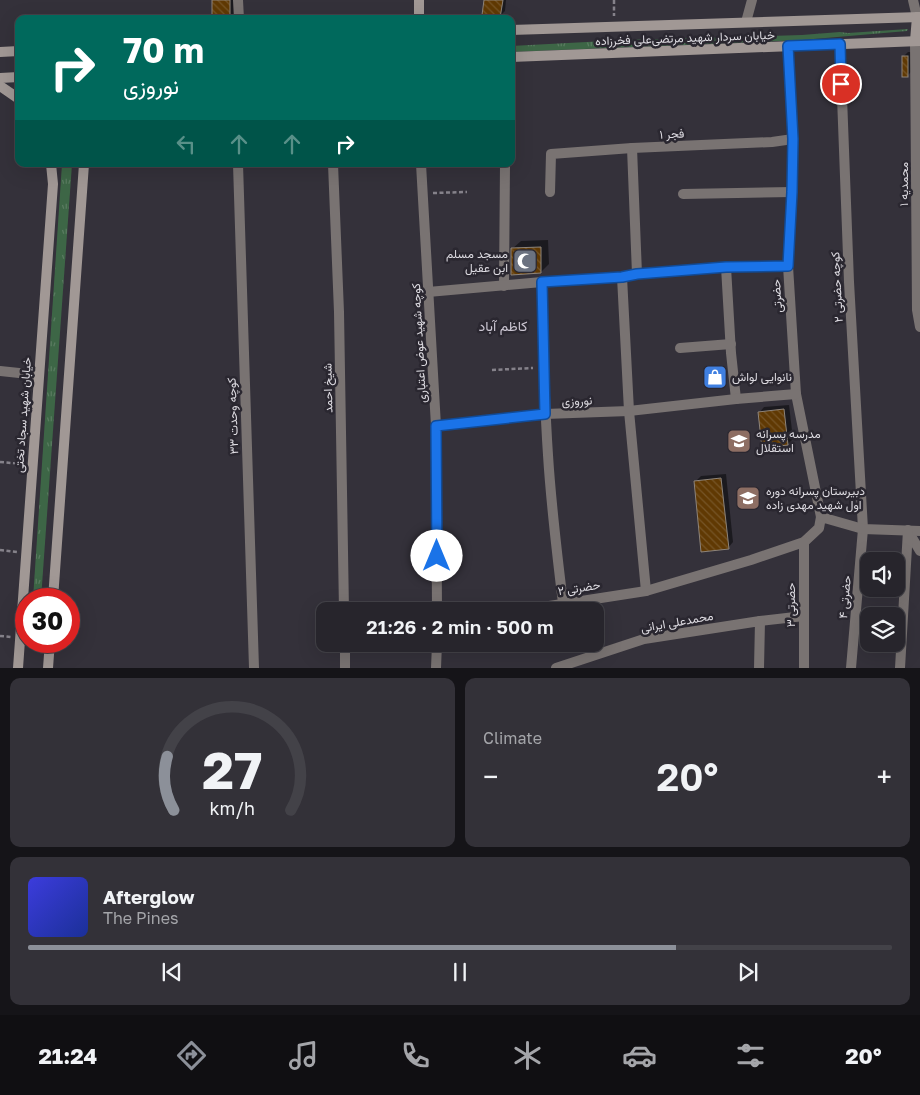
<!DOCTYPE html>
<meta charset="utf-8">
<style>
:root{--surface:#27252c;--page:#333138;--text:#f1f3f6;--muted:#a4a5a9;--line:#434248;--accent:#8c9099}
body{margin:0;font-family:"Golos Text",Vazirmatn,sans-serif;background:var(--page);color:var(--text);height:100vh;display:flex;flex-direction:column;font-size:19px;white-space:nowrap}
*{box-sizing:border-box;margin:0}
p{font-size:16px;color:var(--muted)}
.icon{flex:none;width:28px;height:28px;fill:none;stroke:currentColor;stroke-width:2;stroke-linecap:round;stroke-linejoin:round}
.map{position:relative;height:668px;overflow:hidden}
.drawer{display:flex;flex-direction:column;gap:10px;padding:10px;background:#151418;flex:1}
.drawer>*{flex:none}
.hud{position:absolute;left:15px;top:15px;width:500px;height:152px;border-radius:10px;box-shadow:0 5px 20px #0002,0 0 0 1px var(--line);background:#00695c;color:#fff;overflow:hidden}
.buttons{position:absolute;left:860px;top:552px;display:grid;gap:10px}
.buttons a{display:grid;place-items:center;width:45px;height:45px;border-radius:10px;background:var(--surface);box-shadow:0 5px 20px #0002,0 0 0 1px var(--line);font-size:25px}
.speed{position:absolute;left:15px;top:588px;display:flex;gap:10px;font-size:25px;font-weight:700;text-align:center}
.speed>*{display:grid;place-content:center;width:65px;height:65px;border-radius:50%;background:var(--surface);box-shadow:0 5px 20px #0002,0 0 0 1px var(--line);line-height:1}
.speed .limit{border:8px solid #d22;background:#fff;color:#111}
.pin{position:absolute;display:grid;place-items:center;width:42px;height:42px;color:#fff;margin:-21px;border:2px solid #fff;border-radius:50%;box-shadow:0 1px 5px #0007}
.me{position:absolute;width:55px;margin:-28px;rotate:0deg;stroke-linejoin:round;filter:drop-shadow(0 0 4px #0008)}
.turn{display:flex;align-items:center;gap:18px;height:105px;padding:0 25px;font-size:22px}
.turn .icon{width:65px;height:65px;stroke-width:2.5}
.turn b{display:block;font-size:35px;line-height:42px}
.lanes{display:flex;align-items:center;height:48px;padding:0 25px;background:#0003;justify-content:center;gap:25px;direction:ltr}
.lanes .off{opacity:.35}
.big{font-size:38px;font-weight:600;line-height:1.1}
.drawer .widget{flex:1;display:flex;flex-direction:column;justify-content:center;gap:8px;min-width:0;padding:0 18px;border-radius:10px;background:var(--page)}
.drawer .dial{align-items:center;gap:0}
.dial svg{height:130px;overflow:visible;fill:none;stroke:var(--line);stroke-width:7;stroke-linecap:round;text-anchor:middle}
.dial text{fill:var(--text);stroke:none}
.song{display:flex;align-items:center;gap:15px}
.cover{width:60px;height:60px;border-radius:8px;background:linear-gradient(135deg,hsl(240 70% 55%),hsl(230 70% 35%))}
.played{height:5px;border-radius:2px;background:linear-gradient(90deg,var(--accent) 75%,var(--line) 75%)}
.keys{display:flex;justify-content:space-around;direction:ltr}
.heat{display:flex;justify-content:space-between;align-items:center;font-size:28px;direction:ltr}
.drawer .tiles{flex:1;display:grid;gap:10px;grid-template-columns:1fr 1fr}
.widget:last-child{grid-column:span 2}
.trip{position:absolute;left:316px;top:602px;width:288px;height:50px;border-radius:10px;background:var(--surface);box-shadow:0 5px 20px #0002,0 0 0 1px var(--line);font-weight:600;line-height:50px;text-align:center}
.dock{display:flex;height:80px;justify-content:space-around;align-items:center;background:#100f12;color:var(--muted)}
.dock .icon{width:35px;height:35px}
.dock .current{color:var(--accent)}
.dock b{font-size:22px;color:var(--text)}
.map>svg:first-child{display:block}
.grass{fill:url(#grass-tufts)}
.shadow{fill:#0007}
.building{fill:url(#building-back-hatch);stroke:#8d847b}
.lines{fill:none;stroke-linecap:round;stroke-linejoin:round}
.path{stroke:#85828a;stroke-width:2.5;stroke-dasharray:4 2.5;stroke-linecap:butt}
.street{stroke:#797372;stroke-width:10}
.secondary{stroke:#a19895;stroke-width:10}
.route-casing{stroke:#114b97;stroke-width:12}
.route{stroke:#1a73e8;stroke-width:9}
.labels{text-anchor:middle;stroke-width:5;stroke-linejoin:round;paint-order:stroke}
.street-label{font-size:12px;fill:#dedce2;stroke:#2a2730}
.poi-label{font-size:12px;fill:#dedce2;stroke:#2a2730;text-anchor:start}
.neighbourhood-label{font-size:14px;fill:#cbc6d2;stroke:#2a2730}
</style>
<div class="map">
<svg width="920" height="668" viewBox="0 0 920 668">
<defs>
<pattern id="grass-tufts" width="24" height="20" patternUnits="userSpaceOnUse" patternTransform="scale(1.25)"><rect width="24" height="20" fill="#3d6646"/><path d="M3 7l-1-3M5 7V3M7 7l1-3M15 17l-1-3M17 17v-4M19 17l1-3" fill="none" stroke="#597b60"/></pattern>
<pattern id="building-back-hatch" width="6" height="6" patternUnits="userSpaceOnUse" patternTransform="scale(1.25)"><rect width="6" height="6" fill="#603903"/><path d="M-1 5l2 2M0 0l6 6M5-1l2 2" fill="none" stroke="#765527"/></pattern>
</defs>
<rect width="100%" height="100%" fill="#34313a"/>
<!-- grass -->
<g class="grass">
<path d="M908,29L907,31L802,40L511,52V46L625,40L802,35L840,32L848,33Z"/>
<path d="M62,164H72L41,599H33Z"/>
</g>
<!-- shadow -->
<g class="shadow">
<path d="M213,0H234L235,15L231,19H213Z"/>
<path d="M485,0H506L505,11L499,17Z"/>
<path d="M908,52H913V70L908,75L903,57Z"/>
<path d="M548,240L549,264L541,272L512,249L521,241Z"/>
<path d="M789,405L793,439L788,444L759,413L764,407Z"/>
<path d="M726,474L733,542L728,548L695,482L701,476Z"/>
</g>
<!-- building -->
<g class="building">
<rect x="212" y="0" width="18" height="19"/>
<path d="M484,0H503L500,18L482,15Z"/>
<rect x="902" y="56" width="6" height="21"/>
<path d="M541,247V273L511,275V248Z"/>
<path d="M784,409L788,445L762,448L758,412Z"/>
<path d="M721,478L729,549L701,552L694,481Z"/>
</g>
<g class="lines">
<!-- path -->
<g class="path">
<path d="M614,0V16"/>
<path d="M433,193L467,192"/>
<path d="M492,370L533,368"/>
<path d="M0,462L23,464"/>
<path d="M0,550L17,552"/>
<path d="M0,636L11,637"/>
</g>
<!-- street -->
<g class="street">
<path d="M238,0L239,19"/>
<path d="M913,0L917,17"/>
<path d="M746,22L752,0"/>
<path d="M915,41L917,310L920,327"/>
<path d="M840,44L849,282L863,529L851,668"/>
<path d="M788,46L793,139L792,192L788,266L796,394L821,517"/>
<path d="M632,148L637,274"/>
<path d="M238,164L254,668"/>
<path d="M333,164L339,312L344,611"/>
<path d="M421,164L436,426L437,611"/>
<path d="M550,192L551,154L632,148L772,142L793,139"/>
<path d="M683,194L792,192"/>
<path d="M726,267L731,353L736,399"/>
<path d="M622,277L629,411L646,591"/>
<path d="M542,282C543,340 544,397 548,455C551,504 557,554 563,603"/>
<path d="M504,286L505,164"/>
<path d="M428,292L542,282L622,277L637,274L726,267L788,266"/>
<path d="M680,348L731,344"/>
<path d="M0,371L38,375"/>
<path d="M436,426L545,414L629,411L736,399L796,394"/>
<path d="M908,531L920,551"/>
<path d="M517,611L646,591L751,560L804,542L819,528L821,517L863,529L920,531"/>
<path d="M760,621L804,616"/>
<path d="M345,644V668"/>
<path d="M436,668L437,644"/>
<path d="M556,668L644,639L760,621L759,668"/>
<path d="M804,668V542"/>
<path d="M900,668L908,530"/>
</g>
<!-- secondary -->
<g class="secondary">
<path d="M419,0V19"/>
<path d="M511,30L920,17"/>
<path d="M915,41L917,17"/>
<path d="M0,52L19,51"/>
<path d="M511,57L920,41"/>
<path d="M0,78L19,77"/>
<path d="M0,86L19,99"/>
<path d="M53,599L84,164"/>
<path d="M18,668L53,184L51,164"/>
<path d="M48,668L50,641"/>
</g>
</g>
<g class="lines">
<!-- route casing -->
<g class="route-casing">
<path id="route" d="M437,556L436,426L545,414L542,282L622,277L637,274L726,267L788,266L792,192L793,139L788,46L840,44L841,84"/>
</g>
<!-- route -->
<use href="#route" class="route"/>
</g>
<!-- icons -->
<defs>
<g id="mosque-square" transform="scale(1.25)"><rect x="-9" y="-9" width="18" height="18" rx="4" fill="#6b7280" stroke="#2a2730"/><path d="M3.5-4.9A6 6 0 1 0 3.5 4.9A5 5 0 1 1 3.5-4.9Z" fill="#fff"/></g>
<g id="shop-square" transform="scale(1.25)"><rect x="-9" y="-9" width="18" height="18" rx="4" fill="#3f7fe0" stroke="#2a2730"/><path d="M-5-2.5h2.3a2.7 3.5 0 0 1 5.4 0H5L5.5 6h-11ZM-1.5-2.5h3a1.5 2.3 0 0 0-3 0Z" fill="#fff"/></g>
<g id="school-square" transform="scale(1.25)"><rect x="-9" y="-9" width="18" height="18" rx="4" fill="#8d6e63" stroke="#2a2730"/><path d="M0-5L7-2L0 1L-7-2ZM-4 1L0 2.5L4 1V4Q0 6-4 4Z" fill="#fff"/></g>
</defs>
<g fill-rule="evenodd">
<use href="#mosque-square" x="525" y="261"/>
<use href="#shop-square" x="715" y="377"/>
<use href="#school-square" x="739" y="441"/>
<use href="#school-square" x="748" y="498"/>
</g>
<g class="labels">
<!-- street labels -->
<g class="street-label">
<text transform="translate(685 38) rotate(-2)" y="4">خیابان سردار شهید مرتضی‌علی فخرزاده</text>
<text transform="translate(672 134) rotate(-3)" y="4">فجر ۱</text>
<text transform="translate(904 184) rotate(-90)" y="4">محمدیه ۱</text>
<text transform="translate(837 287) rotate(-93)" y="4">کوچه حضرتی ۲</text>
<text transform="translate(777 296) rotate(-94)" y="4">حضرتی</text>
<text transform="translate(419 343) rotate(-93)" y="4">کوچه شهید عوض اعتباری</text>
<text transform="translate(328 388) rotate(-91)" y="4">شیخ احمد</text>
<text transform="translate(577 401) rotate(-2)" y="4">نوروزی</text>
<text transform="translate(23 415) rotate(-86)" y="4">خیابان شهید سجاد تختی</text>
<text transform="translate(233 416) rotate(-92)" y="4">کوچه وحدت ۳۳</text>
<text transform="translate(579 588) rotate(-9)" y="4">حضرتی ۲</text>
<text transform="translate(845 597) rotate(-85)" y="4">حضرتی ۴</text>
<text transform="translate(791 605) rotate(-90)" y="4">حضرتی ۳</text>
<text transform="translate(677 622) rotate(-10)" y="4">محمدعلی ایرانی</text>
</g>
<!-- poi labels -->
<g class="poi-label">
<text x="508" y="258" text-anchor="end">مسجد مسلم<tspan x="508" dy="14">ابن عقیل</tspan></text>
<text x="732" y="381">نانوایی لواش</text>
<text x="756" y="438">مدرسه پسرانه<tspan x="756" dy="14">استقلال</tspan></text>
<text x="766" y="495">دبیرستان پسرانه دوره<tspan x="766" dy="14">اول شهید مهدی زاده</tspan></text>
</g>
<!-- neighbourhood labels -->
<g class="neighbourhood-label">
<text x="503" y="331">کاظم آباد</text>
</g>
</g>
</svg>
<div class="buttons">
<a><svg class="icon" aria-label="sound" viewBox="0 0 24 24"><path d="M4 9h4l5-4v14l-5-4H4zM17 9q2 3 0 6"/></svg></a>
<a><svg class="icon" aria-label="layers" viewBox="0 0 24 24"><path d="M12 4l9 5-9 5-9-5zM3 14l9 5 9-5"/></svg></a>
</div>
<div class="speed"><div class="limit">30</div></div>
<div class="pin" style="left:841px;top:84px;background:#d93025"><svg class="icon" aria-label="arrive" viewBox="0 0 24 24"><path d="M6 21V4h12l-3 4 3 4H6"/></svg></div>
<svg class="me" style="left:437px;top:556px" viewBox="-20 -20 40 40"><circle r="19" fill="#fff"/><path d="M0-13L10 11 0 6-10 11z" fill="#1a73e8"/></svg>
<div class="trip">21:26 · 2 min · 500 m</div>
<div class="hud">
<div class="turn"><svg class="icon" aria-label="right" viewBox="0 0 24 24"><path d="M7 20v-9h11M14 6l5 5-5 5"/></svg><div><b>70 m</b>نوروزی</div></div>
<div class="lanes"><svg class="icon off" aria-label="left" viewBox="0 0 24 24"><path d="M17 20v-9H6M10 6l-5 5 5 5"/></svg><svg class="icon off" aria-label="ahead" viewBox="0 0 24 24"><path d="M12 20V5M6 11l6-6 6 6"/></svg><svg class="icon off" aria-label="ahead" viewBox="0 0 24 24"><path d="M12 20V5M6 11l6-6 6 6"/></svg><svg class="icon" aria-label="right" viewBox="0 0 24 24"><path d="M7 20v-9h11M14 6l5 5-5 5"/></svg></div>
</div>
</div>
<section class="drawer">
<div class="tiles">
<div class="widget dial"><svg viewBox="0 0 100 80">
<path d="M14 69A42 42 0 1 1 86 69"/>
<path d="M14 69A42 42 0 0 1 10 36" stroke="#8c9099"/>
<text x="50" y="56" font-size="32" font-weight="700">27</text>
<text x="50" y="72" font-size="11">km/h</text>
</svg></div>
<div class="widget"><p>Climate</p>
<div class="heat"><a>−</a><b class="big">20°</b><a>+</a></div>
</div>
<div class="widget">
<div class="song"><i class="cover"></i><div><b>Afterglow</b><p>The Pines</p></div></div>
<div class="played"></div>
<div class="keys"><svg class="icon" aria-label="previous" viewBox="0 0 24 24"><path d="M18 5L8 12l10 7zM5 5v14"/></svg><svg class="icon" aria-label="pause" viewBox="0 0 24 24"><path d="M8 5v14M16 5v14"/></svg><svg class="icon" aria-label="next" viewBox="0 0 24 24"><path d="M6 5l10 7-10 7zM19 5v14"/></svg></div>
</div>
</div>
</section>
<nav class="dock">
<b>21:24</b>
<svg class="icon current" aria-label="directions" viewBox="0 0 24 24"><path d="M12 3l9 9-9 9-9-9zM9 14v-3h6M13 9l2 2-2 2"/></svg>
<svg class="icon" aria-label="music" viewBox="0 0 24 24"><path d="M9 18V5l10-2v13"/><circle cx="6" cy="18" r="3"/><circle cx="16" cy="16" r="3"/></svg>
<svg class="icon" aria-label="phone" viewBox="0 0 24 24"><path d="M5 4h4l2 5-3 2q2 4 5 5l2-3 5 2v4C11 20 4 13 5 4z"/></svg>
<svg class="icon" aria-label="climate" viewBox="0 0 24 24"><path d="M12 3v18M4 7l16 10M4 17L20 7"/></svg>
<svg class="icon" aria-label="car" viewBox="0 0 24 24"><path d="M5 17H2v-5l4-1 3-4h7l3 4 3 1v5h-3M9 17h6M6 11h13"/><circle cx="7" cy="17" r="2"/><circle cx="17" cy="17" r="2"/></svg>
<svg class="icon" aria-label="filters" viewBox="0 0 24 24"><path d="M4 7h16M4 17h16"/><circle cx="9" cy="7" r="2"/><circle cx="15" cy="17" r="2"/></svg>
<b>20°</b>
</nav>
